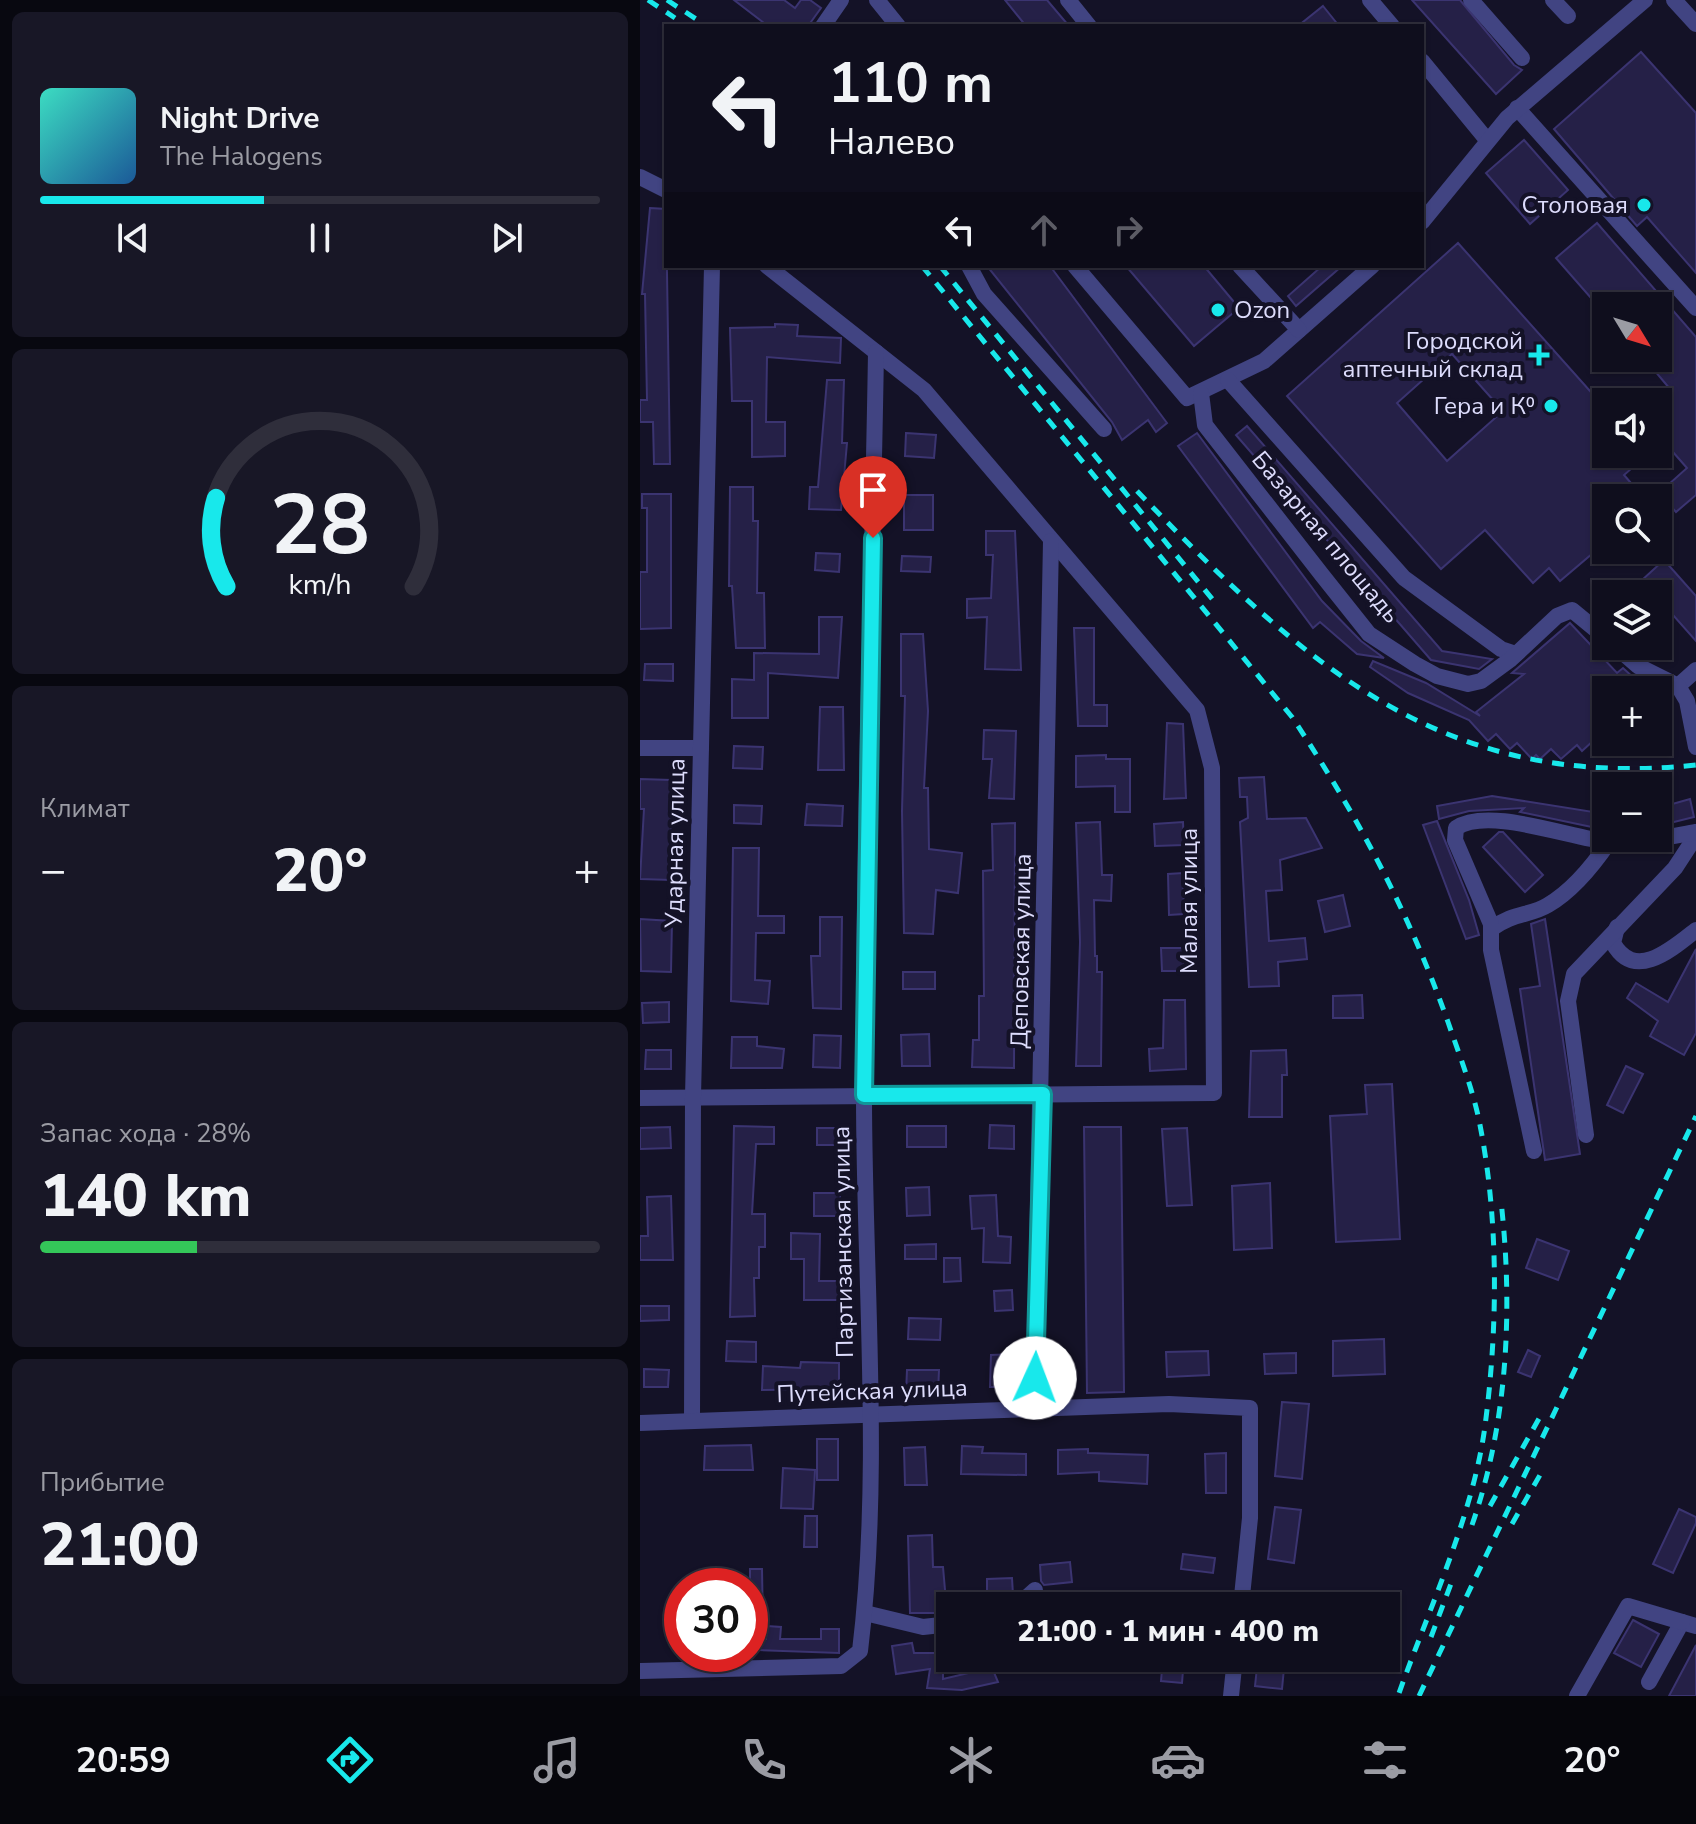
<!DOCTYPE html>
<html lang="ru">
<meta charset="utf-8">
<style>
:root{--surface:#0f0e1d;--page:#181726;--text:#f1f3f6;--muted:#9b9ca4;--line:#2f2e3b;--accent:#18e8eb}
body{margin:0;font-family:"Nunito Sans",sans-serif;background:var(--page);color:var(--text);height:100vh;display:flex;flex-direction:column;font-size:30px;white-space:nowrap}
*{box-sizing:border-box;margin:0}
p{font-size:26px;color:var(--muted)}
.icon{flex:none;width:44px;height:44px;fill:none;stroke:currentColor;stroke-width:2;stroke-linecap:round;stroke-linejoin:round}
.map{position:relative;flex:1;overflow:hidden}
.panel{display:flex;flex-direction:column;gap:12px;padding:12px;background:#080810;width:640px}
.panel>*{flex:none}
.guide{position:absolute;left:24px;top:24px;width:760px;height:244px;border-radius:0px;box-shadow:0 2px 6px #0004,0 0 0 2px var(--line);background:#0f0e1d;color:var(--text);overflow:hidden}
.needle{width:52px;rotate:128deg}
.buttons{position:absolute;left:952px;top:292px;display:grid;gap:16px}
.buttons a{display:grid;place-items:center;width:80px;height:80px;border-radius:0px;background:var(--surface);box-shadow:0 2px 6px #0004,0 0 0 2px var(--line);font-size:40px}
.speed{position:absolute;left:24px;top:1568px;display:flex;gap:16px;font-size:40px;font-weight:700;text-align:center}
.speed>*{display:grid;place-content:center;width:104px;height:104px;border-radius:50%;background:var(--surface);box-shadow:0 2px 6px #0004,0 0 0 2px var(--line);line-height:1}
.speed .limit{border:12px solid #d22;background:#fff;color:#111}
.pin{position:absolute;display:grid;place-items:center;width:68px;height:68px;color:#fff;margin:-82px -34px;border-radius:50% 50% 50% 0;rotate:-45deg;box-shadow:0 0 8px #0007}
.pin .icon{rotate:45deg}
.me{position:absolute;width:88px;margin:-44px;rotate:2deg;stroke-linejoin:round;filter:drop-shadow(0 0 6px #0008)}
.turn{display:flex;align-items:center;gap:28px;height:168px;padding:0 32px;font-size:36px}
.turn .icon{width:104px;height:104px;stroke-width:2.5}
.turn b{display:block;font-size:56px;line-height:68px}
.lanes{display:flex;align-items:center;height:76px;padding:0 32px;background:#0003;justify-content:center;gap:40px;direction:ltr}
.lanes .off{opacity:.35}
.big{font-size:60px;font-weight:800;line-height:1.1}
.panel .card{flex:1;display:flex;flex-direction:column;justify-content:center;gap:12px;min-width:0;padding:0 28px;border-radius:12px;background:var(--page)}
.panel .dial{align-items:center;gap:0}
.dial svg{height:208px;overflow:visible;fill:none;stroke:var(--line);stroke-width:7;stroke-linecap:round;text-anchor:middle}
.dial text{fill:var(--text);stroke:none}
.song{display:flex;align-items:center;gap:24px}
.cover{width:96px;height:96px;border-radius:12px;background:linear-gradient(135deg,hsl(170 70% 55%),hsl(210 70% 35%))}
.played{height:8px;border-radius:4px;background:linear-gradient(90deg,var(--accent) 40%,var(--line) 40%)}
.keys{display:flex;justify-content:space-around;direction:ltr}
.heat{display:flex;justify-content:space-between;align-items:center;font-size:44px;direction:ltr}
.charge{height:12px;border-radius:6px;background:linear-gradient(90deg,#34c759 28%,var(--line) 0)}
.trip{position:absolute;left:296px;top:1592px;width:464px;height:80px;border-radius:0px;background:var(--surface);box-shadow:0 2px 6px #0004,0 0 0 2px var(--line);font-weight:800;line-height:80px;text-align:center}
.tabs{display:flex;height:128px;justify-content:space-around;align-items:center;background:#06060c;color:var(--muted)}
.tabs .icon{width:56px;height:56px}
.tabs .selected{color:var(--accent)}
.tabs b{font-size:36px;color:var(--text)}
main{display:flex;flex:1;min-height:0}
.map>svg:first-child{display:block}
.building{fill:#252047;stroke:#3b3471;stroke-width:2;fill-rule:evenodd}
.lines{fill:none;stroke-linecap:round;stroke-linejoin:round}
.minor{stroke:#414482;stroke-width:16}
.rail{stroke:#18e8eb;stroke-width:5;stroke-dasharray:12 10;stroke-linecap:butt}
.route-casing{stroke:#109799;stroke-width:20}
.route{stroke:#18e8eb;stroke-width:14}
.poi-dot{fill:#18e8eb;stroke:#141227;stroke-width:3}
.labels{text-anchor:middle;stroke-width:8;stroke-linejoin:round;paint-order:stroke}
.poi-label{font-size:24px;fill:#dddcfc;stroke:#141227;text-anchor:end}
.street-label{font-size:24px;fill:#dddcfc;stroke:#141227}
</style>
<main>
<section class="panel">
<div class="card">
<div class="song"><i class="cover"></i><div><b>Night Drive</b><p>The Halogens</p></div></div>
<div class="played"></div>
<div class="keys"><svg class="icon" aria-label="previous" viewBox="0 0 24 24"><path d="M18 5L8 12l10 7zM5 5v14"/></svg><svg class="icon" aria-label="pause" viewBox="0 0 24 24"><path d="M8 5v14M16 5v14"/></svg><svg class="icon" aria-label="next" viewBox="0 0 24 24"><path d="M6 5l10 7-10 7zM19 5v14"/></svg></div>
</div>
<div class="card dial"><svg viewBox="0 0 100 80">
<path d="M14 69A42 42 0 1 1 86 69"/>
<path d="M14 69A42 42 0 0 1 10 35" stroke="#18e8eb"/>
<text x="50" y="56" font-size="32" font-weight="700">28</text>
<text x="50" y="72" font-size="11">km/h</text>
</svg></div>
<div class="card"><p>Климат</p>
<div class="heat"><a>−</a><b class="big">20°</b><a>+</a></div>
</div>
<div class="card"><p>Запас хода · 28%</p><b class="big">140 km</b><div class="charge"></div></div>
<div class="card"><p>Прибытие</p><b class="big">21:00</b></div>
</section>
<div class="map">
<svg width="1056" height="1696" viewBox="0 0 1056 1696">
<rect width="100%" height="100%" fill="#141227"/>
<!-- building -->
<g class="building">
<path d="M94,0H144L155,8L161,0H170L181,8L168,26H128Z"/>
<path d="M365,0H407L429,26H386Z"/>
<path d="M772,0H820L874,65L882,70L856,94Z"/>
<path d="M683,6L699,26H658Z"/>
<path d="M1001,52L1056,113V273L1007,217L997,226L914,129Z"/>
<path d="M884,140L928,190L890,224L846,173Z"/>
<path d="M10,208L26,209L30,464H14L13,422H0V400H7L5,294H2Z"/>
<path d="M957,223L1056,337V495L1036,512L1019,493L1047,468L1018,435V400L1030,389L1004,358H1018V306H958L916,258Z"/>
<path d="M818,243L966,409V422L952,435L966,454H1008L984,475L1004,498H966V542L920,581L909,568L893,583L845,530L801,569L647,396ZM812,354L863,411L807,461L757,403Z"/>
<path d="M347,266H410L527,423L516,432L508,420L482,440L472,422Z"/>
<path d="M486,266H564L599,308L554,346Z"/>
<path d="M682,266H702L656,306L648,296Z"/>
<path d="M135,324L158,325L157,336L201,338L200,363L127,357L126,422H145V456L112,457V401H92L90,328L135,327Z"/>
<path d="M187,380H204L202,443H207L201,510L169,509L170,487H178Z"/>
<path d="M607,426L802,651L852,659L839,669L791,660L596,435Z"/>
<path d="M266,433L296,435L294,458L265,456Z"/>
<path d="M557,433L682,601L721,641L744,658L717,654L680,622L673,628L538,446Z"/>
<path d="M90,487H113V521H118L117,593H124L125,648H96L92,586H89Z"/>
<path d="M2,494H31V628L0,629V572H7V508H2Z"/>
<rect x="264" y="495" width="29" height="35"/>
<path d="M346,531H375L381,670L345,669L347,617L327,618V599L351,598L353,555H346Z"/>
<path d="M176,553L200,554L199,572L175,570Z"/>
<path d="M262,556L291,557L290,572L261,571Z"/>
<path d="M1024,560L1056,596V641L1002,580Z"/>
<path d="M179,617H202L198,678L128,673V718H92V679L114,680V653L179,654Z"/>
<path d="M930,623L977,673L983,668L1007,690H966V729L942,751L937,745L921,759L911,749L900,759L896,755L892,759L877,743L870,749L856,734L848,741L829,720L768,693L730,667L733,661L786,683L840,716L836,712L884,674L872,673Z"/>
<path d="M434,628H454V705H467V726H438Z"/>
<path d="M261,634H283L288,711L284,788H288L289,849L322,853L318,893L296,890L293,934L264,933L262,811L265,696H261Z"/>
<path d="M5,664H33V681L4,680Z"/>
<path d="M180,707H203L204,770H178Z"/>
<path d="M527,723L543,724L546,798L524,799Z"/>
<path d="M344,730L376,731L374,799L349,798L352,759H343Z"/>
<path d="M94,746L123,747L122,769L93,768Z"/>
<path d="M466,755V759H490V812H475V786L436,787V756Z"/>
<path d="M624,777L627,819L666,818L682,848L640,860L642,890L626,891L629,941L665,938L667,959L638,962L639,986L609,987L600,822L608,818L607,797H600L599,778Z"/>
<path d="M0,779L31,780V880L0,879L4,809H0Z"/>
<path d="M852,796L966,814V830L880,812L884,808L829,811L799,819L797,806Z"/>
<path d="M1050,799L1054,817L1018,826V808Z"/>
<path d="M167,804L203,806L202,826L165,825Z"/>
<path d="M94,805L122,806L121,824L94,823Z"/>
<path d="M797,821L829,900L839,935L826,939L783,825Z"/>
<path d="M460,822L462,875H472L471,901L454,900L455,956H457V972H462L461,1066H436L440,942L436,823Z"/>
<path d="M543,822L544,845L515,846L514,824Z"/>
<path d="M375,823L374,1068L332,1067L333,1040H339V996H344L343,871L353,870L352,824Z"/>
<path d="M859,832H863L903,875L885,892L843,847Z"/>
<path d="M93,848H119L118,916H144V933H116L115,980L130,981L128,1004L91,1001Z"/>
<path d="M543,873L544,914L529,915L528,874Z"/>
<path d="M703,895L710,926L685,932L678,901Z"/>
<path d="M180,917H202L201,1009L173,1008L171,956H180Z"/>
<path d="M0,919L32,921L31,972L1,971Z"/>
<path d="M905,919L940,1154L905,1160L880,989L900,986L891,924Z"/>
<path d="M521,948H544V971H522Z"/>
<path d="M1056,949V1033L1044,1055L1010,1036L1018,1021L987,998L996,983L1028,1002Z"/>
<rect x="263" y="972" width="32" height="17"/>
<path d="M722,995L723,1018H693V996Z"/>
<path d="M524,1000H545L546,1069L510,1071L509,1049L523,1048Z"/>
<path d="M29,1002V1022L3,1023L2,1003Z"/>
<path d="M289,1034L290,1066H262L261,1035Z"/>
<path d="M174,1035L201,1036L200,1068L173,1067Z"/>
<path d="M92,1037H117V1046L144,1049L142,1068H91Z"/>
<path d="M6,1050H31V1069H5Z"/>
<path d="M646,1050L647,1075H642V1117H609L611,1051Z"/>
<path d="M986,1066L1003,1074L983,1113L967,1105Z"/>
<path d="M752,1084L760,1239L696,1242L690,1116L727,1114L725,1085Z"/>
<path d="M350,1125L374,1126V1149L349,1148Z"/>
<path d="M94,1126L134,1127V1144H116L112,1214H125V1247H119V1278H114L115,1316L90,1317Z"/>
<rect x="267" y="1126" width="39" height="21"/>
<path d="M30,1127L31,1148L0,1149V1128Z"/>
<path d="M444,1127H481L484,1392L447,1393Z"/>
<rect x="177" y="1128" width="22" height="17"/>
<path d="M547,1128L552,1205L527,1206L522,1129Z"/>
<path d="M630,1183L632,1248L594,1250L592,1186Z"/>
<path d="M289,1187L290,1215L267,1216L266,1188Z"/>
<rect x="174" y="1193" width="26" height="23"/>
<path d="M356,1195L358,1236L371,1237L370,1263L343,1262L344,1228L332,1229L330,1196Z"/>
<path d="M31,1196L33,1260H0V1236H8L7,1197Z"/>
<path d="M151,1233L180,1234L179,1281H200V1300H164V1259H151Z"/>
<path d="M897,1239L929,1251L918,1280L886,1268Z"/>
<path d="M296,1244V1259H265V1245Z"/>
<path d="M304,1258H320L321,1281L304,1282Z"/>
<path d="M372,1290L373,1310L355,1311L354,1291Z"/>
<path d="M0,1306H29V1320L0,1321Z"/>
<path d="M269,1318L301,1319L300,1340L268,1339Z"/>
<path d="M744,1339L745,1374L693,1376V1341Z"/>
<path d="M87,1341L116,1342V1362L86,1361Z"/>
<path d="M888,1350L900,1356L891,1377L878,1372Z"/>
<path d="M568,1351L569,1375L527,1377L526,1352Z"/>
<path d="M656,1353V1373L625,1374L624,1354Z"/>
<path d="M376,1354V1387H350L351,1355Z"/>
<path d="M161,1362L199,1363V1389L122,1390L123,1366L160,1368Z"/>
<path d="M4,1369L29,1370L28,1387H4Z"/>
<path d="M267,1370H299L298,1393H266Z"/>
<path d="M642,1402L669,1404L662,1479L635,1476Z"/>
<rect x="177" y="1439" width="21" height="41"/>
<path d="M111,1445L113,1470H64L65,1446Z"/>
<path d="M322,1446L343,1447L342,1453L386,1454V1475L321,1474Z"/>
<path d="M285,1447L287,1485H265L264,1448Z"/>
<path d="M448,1449V1453L508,1455L507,1484L459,1481V1472L418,1474V1450Z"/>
<path d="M586,1453V1493H566L565,1454Z"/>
<path d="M143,1468L175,1470L173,1509L141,1508Z"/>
<path d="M635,1507L661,1510L654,1563L628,1559Z"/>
<path d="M1039,1509L1056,1517V1523L1033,1573L1013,1564Z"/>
<path d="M165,1516H177V1547H164Z"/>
<path d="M292,1535L293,1567H303L307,1613H270L268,1536Z"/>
<path d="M543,1554L575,1558L573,1573L541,1569Z"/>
<path d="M430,1562L432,1582L404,1585L401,1581L400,1565Z"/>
<path d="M110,1569H122L123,1628H110Z"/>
<path d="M372,1578L373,1595L367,1602H347V1579Z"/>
<path d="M993,1620L1019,1634L1001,1667L974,1653Z"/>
<path d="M127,1626L141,1627L140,1639H181V1629H199V1653L117,1650V1640L126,1639Z"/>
<path d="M272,1643L274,1653H303V1679L337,1671L333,1658H348L358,1682L322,1690L287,1688L290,1669L256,1674L252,1646Z"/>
<path d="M1056,1645V1696H1029Z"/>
<path d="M523,1658H544L542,1683L521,1681Z"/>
<path d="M618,1658H645L642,1689L615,1686Z"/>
</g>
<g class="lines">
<!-- minor -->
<g class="minor">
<path d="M237,0L258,26"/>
<path d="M428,0L449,26"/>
<path d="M730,0L752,26"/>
<path d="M831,0L882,58"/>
<path d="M913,0L928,16"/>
<path d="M1034,0L1056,24"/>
<path d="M183,26L201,0"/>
<path d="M782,61L847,140"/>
<path d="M877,108L1056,308"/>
<path d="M0,177L26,190"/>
<path d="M782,222L867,118L1005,0"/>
<path d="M329,266L344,294L464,429"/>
<path d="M435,266L547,398L624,361L732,266"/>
<path d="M600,266L659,330"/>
<path d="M588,380L764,578L861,649L876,654"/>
<path d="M561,393L565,425L682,575L729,634L775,664L797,676L828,684L841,681L871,659L917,616L932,610L966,638"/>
<path d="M975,646L998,666L1038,686L1056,670"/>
<path d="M1038,686L1047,701L1056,747"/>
<path d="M0,748H61"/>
<path d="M977,927L973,943C995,982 1032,949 1056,930"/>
<path d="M851,929C874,912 890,916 908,905C932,891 954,864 969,842"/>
<path d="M0,1098L574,1093L572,768L557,710L284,390L127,266"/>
<path d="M946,1135L928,1001L934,974L1035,868L1056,836"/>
<path d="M894,1151L851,950V924L815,840L816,828C848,806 930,838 969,842C998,844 1028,837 1056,832"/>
<path d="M394,1409L411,541"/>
<path d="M52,1421L53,1097L72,266"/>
<path d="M0,1423L529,1404L610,1408V1518L601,1606"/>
<path d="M377,1606L395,1590"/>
<path d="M225,1613L283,1627L310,1624"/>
<path d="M0,1671L201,1666L220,1651C242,1470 224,1279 224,1096C223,848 232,600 236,352"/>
<path d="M1009,1682L1042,1622L1056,1626"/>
<path d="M591,1696L595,1658"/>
<path d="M937,1696L988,1606L1042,1622"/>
</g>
<!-- rail -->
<g class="rail">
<path d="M8,0L35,18"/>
<path d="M27,0L67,26"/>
<path d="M282,266L652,717C717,815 768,910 808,1022C819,1054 832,1087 839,1120C859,1218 858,1327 845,1426C833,1516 788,1611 758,1696"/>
<path d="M300,266L573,600"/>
<path d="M497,491C662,662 801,792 1056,765"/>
<path d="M850,1506L901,1415"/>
<path d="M872,1524L904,1468"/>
<path d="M832,1525C868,1422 873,1308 861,1201"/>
<path d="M791,1637L812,1581"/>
<path d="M779,1696L1056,1116"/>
</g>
</g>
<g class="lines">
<!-- route casing -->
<g class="route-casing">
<path id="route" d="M233,538L224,1095L403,1094L395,1378"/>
</g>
<!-- route -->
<use href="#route" class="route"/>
</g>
<!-- markers -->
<g class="poi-dot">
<circle cx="1004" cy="205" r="8"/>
<circle cx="578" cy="310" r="8"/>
<path d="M895 343h8v8h8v8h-8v8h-8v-8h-8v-8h8z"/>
<circle cx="911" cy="406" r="8"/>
</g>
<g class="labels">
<!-- poi labels -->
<g class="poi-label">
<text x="988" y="213">Столовая</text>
<text x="594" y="318" text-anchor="start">Ozon</text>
<text x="883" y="349">Городской<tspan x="883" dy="28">аптечный склад</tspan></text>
<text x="895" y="414">Гера и К⁰</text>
</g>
<!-- street labels -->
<g class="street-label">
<text transform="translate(686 537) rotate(50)" y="8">Базарная площадь</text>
<text transform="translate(35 843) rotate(-89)" y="8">Ударная улица</text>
<text transform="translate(549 901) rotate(-90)" y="8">Малая улица</text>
<text transform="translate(381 951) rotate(-89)" y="8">Деповская улица</text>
<text transform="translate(203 1242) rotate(-91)" y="8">Партизанская улица</text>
<text transform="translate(232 1391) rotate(-2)" y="8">Путейская улица</text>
</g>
</g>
</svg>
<div class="buttons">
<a><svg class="needle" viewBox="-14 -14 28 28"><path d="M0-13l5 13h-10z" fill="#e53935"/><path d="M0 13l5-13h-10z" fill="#9b9ca4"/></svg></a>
<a><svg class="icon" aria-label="sound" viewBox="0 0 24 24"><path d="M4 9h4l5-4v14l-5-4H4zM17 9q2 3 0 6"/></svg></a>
<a><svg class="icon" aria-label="search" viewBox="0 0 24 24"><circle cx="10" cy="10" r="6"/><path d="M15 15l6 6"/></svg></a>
<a><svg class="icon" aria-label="layers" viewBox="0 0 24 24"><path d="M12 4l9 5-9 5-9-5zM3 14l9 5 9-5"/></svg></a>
<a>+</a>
<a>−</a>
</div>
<div class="speed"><div class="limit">30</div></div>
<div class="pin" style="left:233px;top:538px;background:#d93025"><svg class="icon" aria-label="arrive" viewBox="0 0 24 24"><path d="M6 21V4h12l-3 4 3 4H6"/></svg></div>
<svg class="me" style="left:395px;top:1378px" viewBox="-20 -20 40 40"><circle r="19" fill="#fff"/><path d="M0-13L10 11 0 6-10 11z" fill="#18e8eb"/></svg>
<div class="trip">21:00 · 1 мин · 400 m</div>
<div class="guide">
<div class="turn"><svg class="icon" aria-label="left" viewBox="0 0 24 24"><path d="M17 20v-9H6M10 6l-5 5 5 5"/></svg><div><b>110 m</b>Налево</div></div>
<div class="lanes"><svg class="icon" aria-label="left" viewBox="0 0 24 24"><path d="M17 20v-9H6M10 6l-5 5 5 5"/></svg><svg class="icon off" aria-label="ahead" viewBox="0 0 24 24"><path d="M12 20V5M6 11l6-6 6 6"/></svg><svg class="icon off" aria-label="right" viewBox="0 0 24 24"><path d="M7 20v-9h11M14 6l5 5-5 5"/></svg></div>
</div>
</div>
</main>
<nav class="tabs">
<b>20:59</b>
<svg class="icon selected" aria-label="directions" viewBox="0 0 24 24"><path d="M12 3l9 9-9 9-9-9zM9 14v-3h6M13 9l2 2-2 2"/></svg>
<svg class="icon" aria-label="music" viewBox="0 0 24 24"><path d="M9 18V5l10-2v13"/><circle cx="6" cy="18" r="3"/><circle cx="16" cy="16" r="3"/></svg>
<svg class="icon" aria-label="phone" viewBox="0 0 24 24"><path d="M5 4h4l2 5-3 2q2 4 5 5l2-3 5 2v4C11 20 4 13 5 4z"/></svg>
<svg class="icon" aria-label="climate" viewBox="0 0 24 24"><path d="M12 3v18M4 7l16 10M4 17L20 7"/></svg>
<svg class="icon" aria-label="car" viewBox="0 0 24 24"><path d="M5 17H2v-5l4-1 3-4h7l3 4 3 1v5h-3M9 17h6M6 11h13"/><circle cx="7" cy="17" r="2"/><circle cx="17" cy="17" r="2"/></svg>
<svg class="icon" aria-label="filters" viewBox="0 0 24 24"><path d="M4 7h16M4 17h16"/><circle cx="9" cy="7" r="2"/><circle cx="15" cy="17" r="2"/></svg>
<b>20°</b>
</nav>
